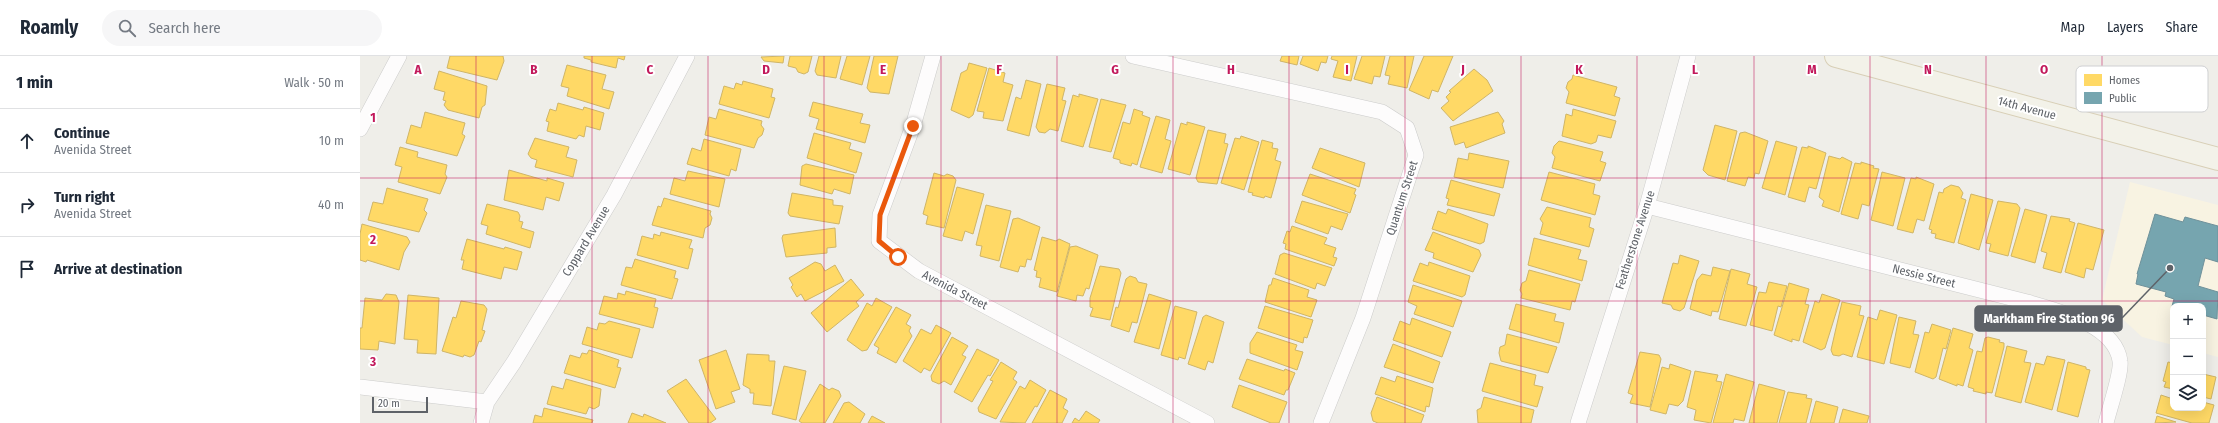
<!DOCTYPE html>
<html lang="en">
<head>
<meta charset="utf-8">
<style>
	body { margin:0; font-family:"Fira Sans Condensed",sans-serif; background:#f6f6f7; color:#1f2937 }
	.controls { position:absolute; right:12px; bottom:12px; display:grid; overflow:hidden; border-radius:8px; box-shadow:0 4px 16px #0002 }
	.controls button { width:36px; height:36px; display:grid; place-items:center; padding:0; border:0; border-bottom:1px solid #e0e1e3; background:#fff; color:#1f2937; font:20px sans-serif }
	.scale { position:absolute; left:12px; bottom:10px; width:56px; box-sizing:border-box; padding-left:4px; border:2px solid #5e6268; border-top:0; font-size:11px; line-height:14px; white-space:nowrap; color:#5e6268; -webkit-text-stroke:3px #fff; paint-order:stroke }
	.stop { position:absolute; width:12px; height:12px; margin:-9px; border:3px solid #ea580c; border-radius:50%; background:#fff }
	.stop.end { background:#ea580c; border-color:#fff; box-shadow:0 1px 4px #0008 }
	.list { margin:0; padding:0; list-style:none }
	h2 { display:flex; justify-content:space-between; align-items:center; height:52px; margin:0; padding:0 16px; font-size:17px }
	h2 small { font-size:13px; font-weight:400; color:#747a83 }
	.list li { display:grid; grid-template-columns:26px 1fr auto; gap:12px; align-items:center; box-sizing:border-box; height:64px; padding:0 16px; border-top:1px solid #e0e1e3 }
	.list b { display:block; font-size:15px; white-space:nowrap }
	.list p { margin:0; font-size:13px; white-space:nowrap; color:#747a83 }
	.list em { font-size:13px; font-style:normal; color:#747a83 }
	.icon { flex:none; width:22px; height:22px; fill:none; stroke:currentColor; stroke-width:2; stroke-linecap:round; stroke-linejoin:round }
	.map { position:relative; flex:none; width:1858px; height:367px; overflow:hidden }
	header { display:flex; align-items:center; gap:24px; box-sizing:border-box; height:56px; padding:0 20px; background:#fff; border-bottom:1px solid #e0e1e3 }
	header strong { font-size:19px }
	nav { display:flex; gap:22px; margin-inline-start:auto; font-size:14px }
	.search { width:280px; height:36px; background:#f6f6f7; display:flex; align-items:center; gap:10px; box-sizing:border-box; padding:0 14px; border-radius:22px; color:#747a83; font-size:15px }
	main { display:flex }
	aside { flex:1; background:#fff }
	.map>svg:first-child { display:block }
	.commercial { fill:#f8f3e2 }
	.homes { fill:#ffd966; stroke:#cfb567 }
	.public { fill:#76a5af; stroke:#6f919a }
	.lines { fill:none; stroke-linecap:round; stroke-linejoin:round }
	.street-casing { stroke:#cccccb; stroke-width:16 }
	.primary-casing { stroke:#d8cfb6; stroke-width:24 }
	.street { stroke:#fdfcfc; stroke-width:15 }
	.primary { stroke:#f3f2e9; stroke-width:22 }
	.route { stroke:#ea580c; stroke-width:5 }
	.grid { fill:none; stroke:#c2185b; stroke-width:1; stroke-opacity:0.55 }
	.labels { text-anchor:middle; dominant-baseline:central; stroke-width:4; stroke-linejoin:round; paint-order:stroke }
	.street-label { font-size:12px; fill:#5e6268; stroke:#fff }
	.key { fill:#fff; stroke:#cfd0d2; stroke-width:1 }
	.key-label { font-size:11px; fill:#5e6268 }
	.grid-label { font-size:13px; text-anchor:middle; font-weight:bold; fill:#c2185b; stroke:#fff; stroke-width:4; stroke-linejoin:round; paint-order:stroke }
	.leader { fill:none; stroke:#5e6268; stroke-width:1.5 }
	.callout-dot { fill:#5e6268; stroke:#fff; stroke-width:1.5 }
	.callout { fill:#5e6268; stroke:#5e6268; stroke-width:1.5 }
	.callout-label { font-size:13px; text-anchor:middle; font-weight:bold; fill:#fff }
</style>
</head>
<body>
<header>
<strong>Roamly</strong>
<div class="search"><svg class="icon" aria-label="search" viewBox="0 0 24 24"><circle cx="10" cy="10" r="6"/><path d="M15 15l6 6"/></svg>Search here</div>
<nav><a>Map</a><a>Layers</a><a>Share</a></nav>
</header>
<main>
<aside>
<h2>1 min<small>Walk · 50 m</small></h2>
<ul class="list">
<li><svg class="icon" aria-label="ahead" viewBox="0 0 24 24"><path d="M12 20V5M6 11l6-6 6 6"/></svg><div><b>Continue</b><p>Avenida Street</p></div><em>10 m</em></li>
<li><svg class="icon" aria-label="right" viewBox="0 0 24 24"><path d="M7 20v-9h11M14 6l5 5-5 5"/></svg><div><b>Turn right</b><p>Avenida Street</p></div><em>40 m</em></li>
<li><svg class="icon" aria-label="arrive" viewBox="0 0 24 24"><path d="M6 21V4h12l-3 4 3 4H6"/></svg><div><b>Arrive at destination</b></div></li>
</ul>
</aside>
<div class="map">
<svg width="1858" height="367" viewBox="0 0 1858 367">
	<rect width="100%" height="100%" fill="#efeee9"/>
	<path class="commercial" d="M1770,126L1858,149V301L1843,297V250H1813V289L1782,281L1742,244Z"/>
	<path class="homes" d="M90,0H143L144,5L137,24L87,12Z
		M224,0H265L264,4L258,2L256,12L231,6V4L224,2Z
		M424,0L423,7L404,5L401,1Z
		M430,0H452L448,16L444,18L438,16L436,12L428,10Z
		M459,0H481L476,22L457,19L455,15Z
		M487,0H510L502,29L480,23Z
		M514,0H538L529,38L510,36L507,32Z
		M922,0H939L937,9L920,5Z
		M943,0H968L966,7L961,6L958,15L940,8Z
		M972,0H997L991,25L973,21L978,5L971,3Z
		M1002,0H1025L1020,21L1014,20L1012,28L994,23Z
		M1030,0H1054L1047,32L1028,28L1030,20L1025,19Z
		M1064,0H1093L1078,36L1072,34L1069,43L1049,34Z
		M609,7L627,12L613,59L609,62L591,54L601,17L607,14Z
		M207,9L246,19L242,33L254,36L249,53L207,40L209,32L201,30Z
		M629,12L645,17L643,26L653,29L643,65L623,62L624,56L617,55Z
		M1114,13L1127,24L1133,35L1093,65L1081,52L1089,45L1086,41L1091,36L1089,35Z
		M79,15L127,30L125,49L122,51L119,62L88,54L84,49L86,45L83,44L85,36L74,33Z
		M1213,19L1257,31L1254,40L1260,42L1255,60L1206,47L1209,36L1206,32L1208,26L1212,23Z
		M666,24L681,28L669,80L647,74L656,41L661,43Z
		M383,25L413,33L411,41L415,42L409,62L359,48L364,30L374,33L376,27L382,29Z
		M687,28L705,32L702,44L706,45L698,75L690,73L685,77L679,76L676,71Z
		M719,38L738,43L723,91L701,85L713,39L719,41Z
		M741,43L766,49L751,96L729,91Z
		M453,46L503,58L500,67L510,69L505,87L456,73L459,63L449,60Z
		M198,47L223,54L224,51L244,57L240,74L226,70L224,81L219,79L216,83L187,75L189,66L186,65L190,53L196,55Z
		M359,53L402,65L401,69L404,73L402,79L398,82L394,92L345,79L349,61L356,63Z
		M774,53L783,56L782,59L790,62L777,109L772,107L771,110L760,107V104L753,102L763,66L770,68Z
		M1213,53L1256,65L1251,82L1238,79L1236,86L1231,88L1202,80L1206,58L1212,60Z
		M65,56L105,67L102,78L105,80L97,100L46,87L51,69L61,72Z
		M1138,56L1144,65L1142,68L1145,77L1106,92L1104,86L1095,89L1090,71Z
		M796,60L810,64L805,83L811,85L802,117L780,111Z
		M827,66L845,71L830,119L808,113L821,67L827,69Z
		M1355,69L1377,75L1365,124L1348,119L1343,114Z
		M848,74L866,78L864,87L868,88L857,128L838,126L836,122Z
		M1385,76L1408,85L1399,118L1395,117L1394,122L1388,121L1385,130L1367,125L1380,77Z
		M454,77L491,87L489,93L502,97L496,117L447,102Z
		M881,80L899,86L884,134L861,127L875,82L880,83Z
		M175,82L209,91L206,101L217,104L213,121L175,111L177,104L171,102L168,98Z
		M344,83L381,93L376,115L371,113L369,120L327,108L332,92L341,95Z
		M902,84L913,87L912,92L918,93L915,104L921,106L911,142L905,140L904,142L892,139L893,137L888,136Z
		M1199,85L1243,96L1240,105L1246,107L1240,125L1192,112L1195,101L1192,97L1194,90Z
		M1416,85L1437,91L1425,139L1402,132Z
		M1448,90L1466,97L1456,133L1449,131L1445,146L1428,141L1442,91L1448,92Z
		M40,91L58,96L57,101L87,109L85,118L87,121L80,138L38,126L42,111L35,109Z
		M960,92L1005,107L999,131L952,112Z
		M1109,97L1149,105L1143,132L1094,121L1098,102L1108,104Z
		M1469,100L1480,103L1482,101L1492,106L1479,156L1462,150L1464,145L1459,141Z
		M1501,106L1514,110L1513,112L1519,113L1509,150L1502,148L1498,163L1481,158L1495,107L1501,108Z
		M446,108L494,119L490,138L474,133L472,138L440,129L442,110Z
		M149,114L187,125V122L204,127L199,145L186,141L183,154L144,144Z
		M328,115L365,123L359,151L310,138L314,122L325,125Z
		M1189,116L1235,128L1233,138L1240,140L1235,159L1181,144Z
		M1522,116L1545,122L1533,170L1511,164Z
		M574,117L584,120L587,118L593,120L596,124L584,172L566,168L568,160L563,158Z
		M950,118L996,133L994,138L996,139L990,157L942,139Z
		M1556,121L1574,128L1564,165L1557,163L1553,177L1537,173L1551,122L1556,123Z
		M1091,124L1140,138L1134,160L1087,149L1089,143L1086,142Z
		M1591,129L1599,131L1603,137L1601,142L1606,144L1594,187L1575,182L1576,178L1571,177L1572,174L1569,173L1579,136L1583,137L1584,133Z
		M597,131L624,138L613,178L605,175L602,185L583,180Z
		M27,132L68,143L64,154L67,157L59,176L8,164L13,146L23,148Z
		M432,137L473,144V149L483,150L479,168L430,160L428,157Z
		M1611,138L1633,144L1619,194L1598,187Z
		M304,142L351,155L350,158L352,162L350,169L345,172L343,182L292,169L298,150L301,151Z
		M942,145L988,158L982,174L971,170L968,178L935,166Z
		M1638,145L1657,148L1660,152L1648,200L1629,195L1631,188L1626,187Z
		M127,148L158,156L160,160L159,165L163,166L161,172L174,176L170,192L126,178L128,170L121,168Z
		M626,149L651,155L639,205L620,200L622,190L616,189Z
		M1187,151L1231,162L1229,171L1234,173L1229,191L1180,178L1183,167L1180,163Z
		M1088,153L1128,168L1124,186L1120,188L1072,173L1078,155L1086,158Z
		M1665,153L1687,159L1675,207L1651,200Z
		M1691,160L1710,163L1709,165L1715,167L1701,217L1683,212L1687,197L1681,195Z
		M658,162L680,171L671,204L667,203L665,211L660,210L658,216L640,211L653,163Z
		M1718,167L1744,174L1733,214L1726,212L1724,222L1705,216Z
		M2,168L47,181L50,186L44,196L39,214L7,204L6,206L0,204V178Z
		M932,170L967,182L964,188L976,192L973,201L977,202L974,210L925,193L926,188L923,187L927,175L930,176Z
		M475,172L476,191L467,192V197L426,201L422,182L423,179Z
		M301,176L332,184L329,192L333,193L328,213L277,199L282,180L293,183L294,178L300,180Z
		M1073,176L1119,194L1121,199L1113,216L1073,202L1074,197L1065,194Z
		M682,181L696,185L699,183L710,188L697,236L679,231L681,222L676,221L677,215L674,214Z
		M1174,182L1221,194L1218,203L1227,205L1222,225L1168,209Z
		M107,183L144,193L145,191L162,196L157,214L144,211L141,223L102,213L104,204H101Z
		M716,190L738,199L729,233L726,232L723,240L717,239L716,245L697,240L710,191Z
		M924,197L972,212L965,230L957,227L955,233L915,218L920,199Z
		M1320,199L1339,205L1324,252L1320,255L1313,253L1311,249L1302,247L1313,207L1318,208Z
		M275,203L316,215L314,222L318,223L312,243L261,229L266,211L272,212Z
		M455,206L461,208L465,215L475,209L484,225L445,245L441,238L437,241L431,231L433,229L429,222Z
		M1069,206L1110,220L1105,239L1102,241L1053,225L1060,207L1068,210Z
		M740,210L759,213L761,217L750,264L730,260L733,252L730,251V242Z
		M1353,211L1370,215L1358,256L1352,255L1351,260L1330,253L1337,224L1342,218L1351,220Z
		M1371,213L1390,218L1387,228L1397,231L1386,270L1359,263Z
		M1169,214L1220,228L1215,246L1212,245L1210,254L1161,242L1162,238L1160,234L1162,227L1166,225Z
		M770,220L776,222L778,226L787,228L777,267L772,266L769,276L751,270L756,251L758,252L766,223Z
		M913,222L949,234L947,241L957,244L951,261L905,246L909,229H911Z
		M491,223L504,239L496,246L499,250L467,276L451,257Z
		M1409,226L1427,230L1421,251L1418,250L1412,275L1390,269L1399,236L1406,237Z
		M1429,227L1449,233L1445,248L1449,249L1439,285L1432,283V286L1414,279Z
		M1053,229L1102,245L1093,271L1054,258L1057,250L1048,246Z
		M266,235L296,243L294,251L298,252L293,272L239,258L244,240L257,243L258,237L265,239Z
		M26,238L36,239L39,246L35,288L19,285L18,294L0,293V272H2L5,242L22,244Z
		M789,238L811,245L799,293L774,286Z
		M1462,238L1480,244L1465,292L1461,294L1443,286L1455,245L1459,247Z
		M48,239L79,242L76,298L57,297L58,284L44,283Z
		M516,242L532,251L507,294L502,295L487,284L507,247L512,250Z
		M101,245L124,249L127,253L122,274L125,275L121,286L119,285L114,299L110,301L104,299L103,301L82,295L93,261L96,262Z
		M1482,246L1501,250L1499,259L1504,260L1492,301L1483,298L1479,300L1473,299L1471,294Z
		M1156,248L1196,258L1194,265L1204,267L1199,287L1149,273Z
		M815,250L837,256L825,303L819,301L818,304L801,299Z
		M905,250L953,264L947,282L944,281L943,287L898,272Z
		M536,251L551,259L546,268L551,271L549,275L552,280L536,307L517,297L519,292L514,289Z
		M1520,254L1537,259L1524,308L1497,301L1508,261L1517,264Z
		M846,259L864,266L853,307L848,305L845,314L828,308L843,261Z
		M1539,261L1556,265L1553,278L1559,279L1550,312L1530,307Z
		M1052,262L1091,276L1082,301L1033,284L1040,265L1050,269Z
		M249,265L280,273L272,302L222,288L227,271L237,274L239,267L245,268Z
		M1572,268L1591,274L1586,293L1583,292L1576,321L1573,323L1555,316L1565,276L1569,277Z
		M576,269L591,277L570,315L564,312L561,317L543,305L561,273L571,278Z
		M1593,272L1613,278L1609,292L1613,294L1603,330L1597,328V330L1579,323Z
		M897,276L937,289L935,294L943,296L937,314L890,297V287Z
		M1147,278L1197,291L1188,317L1141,305L1139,297L1140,291L1145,289Z
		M592,281L608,290L602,299L606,301L591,329L584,325L579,328L572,325L571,320Z
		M1628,281L1640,284L1639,286L1644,287V291L1632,337L1626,336V338L1613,335L1614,333L1608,331L1617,295L1622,296L1625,282Z
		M1033,288L1080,306L1073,327L1024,311Z
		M1647,290L1667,295L1664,306L1671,307L1661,347L1635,340Z
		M617,293L639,304L630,320L628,319L612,346L594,336Z
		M229,294L259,304L257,311L261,312L255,332L204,317L210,299L220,302L222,297L227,298Z
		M366,294L380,333L371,336L375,346L356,353L339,304Z
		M1280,296L1299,299L1301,303L1290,351L1270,347L1273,339L1268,337Z
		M387,298L409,299V305H415L411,350L393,348L394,337H390V333L383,329Z
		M1687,300L1705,304L1692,354L1665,346L1676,307L1684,309Z
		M887,303L924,315L925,313L935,317L928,334H926L924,339L879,323Z
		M641,306L657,316L653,323L657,326L636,363L619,356L618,352L633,325L630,324Z
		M1708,306L1726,311V313L1730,314L1718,361L1697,355Z
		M1808,306L1813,307V333L1804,331L1806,326L1803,325Z
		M1130,307L1176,319L1174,329L1183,331L1177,351L1122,335Z
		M1310,308L1331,315L1323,345L1318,350L1309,348L1306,358L1290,354L1302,311L1309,313Z
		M424,310L446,315L436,364L412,358Z
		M1335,315L1358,319L1356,325L1362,326L1351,367L1334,364L1336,354L1327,351Z
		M1366,318L1394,326L1384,365L1374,363L1373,367H1353Z
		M1843,318L1856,321L1851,343L1843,341Z
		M1037,320L1073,332L1069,351L1066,350L1065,356L1015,338L1021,321L1035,326Z
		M206,323L241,333L239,350L234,353L229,351L226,358L187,348L192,330L203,333Z
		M326,323L356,363L350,367H329L307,335Z
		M670,324L686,334L677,351L675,350L665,367L640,366L660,330L665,333Z
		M460,328L469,334L472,332L479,335L481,340L465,367H442L439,365Z
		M1399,328L1425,335L1417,367H1389Z
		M879,329L927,346L919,367H911L872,351Z
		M690,334L707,343L703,352L708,355L702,367H672Z
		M1428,336L1447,339L1446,342L1452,343L1446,367H1419Z
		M1801,339L1813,343V352H1843V346L1854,349L1849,367H1832L1796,357Z
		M1017,341L1064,359L1061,367H1018L1013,365L1011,357Z
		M1124,341L1174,354L1171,367H1118L1117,354L1121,352Z
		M1456,345L1478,351L1474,367H1450Z
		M489,346L505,358L500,367H473L484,347Z
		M184,352L233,364L232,367H173L175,359L182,361Z
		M1483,353L1509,360L1507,367H1479Z
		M726,355L740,364L738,367H712L715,362L719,365Z
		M272,357L283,361L284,358L306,367H268Z
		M512,360L525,367H508Z
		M1797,360L1816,366L1795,367Z"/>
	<path class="public" d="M1795,158L1823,166L1825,161L1858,170V206L1845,202L1838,230L1858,236L1857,263L1843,259V250H1812L1814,243L1805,240L1806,236L1776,228L1778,218H1777Z"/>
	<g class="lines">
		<defs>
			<path id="street" d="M573,0L553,70L520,159L519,185L559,215L847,367
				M773,0L1022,56L1047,72L1056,99L1003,262L961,367
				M0,73L39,0
				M1287,150L1667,246C1697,255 1755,268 1760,305C1762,316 1749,354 1746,367
				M0,331L127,346
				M121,367L127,346L154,306L254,139L327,0
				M1218,367L1287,150L1328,0"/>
			<path id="primary" d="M1476,0L1858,103"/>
		</defs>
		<use href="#street" class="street-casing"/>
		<use href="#primary" class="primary-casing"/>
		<use href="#street" class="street"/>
		<use href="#primary" class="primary"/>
	</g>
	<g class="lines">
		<path class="route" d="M538,201L519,185L520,159L553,70"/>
	</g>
	<path class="grid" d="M116,0V367M232,0V367M348,0V367M464,0V367M581,0V367M697,0V367M813,0V367M929,0V367M1045,0V367M1161,0V367M1277,0V367M1394,0V367M1510,0V367M1626,0V367M1742,0V367M0,122H1858M0,245H1858"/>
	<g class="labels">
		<g class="street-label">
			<text transform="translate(1667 52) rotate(15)">14th Avenue</text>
			<text transform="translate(1042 142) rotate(-72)">Quantum Street</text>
			<text transform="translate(1275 184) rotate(-72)">Featherstone Avenue</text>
			<text transform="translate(226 185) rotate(-59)">Coppard Avenue</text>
			<text transform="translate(1564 220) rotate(14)">Nessie Street</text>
			<text transform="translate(595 234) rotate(27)">Avenida Street</text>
		</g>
	</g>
	<rect x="1716" y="10" width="132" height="46" rx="6" class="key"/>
	<rect x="1724" y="18" width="18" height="12" fill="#ffd966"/>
	<rect x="1724" y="36" width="18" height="12" fill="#76a5af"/>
	<g class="key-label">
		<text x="1749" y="28">Homes</text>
		<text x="1749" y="46">Public</text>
	</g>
	<g class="grid-label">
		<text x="58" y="18">A</text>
		<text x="174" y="18">B</text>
		<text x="290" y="18">C</text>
		<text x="406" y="18">D</text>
		<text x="523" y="18">E</text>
		<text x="639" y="18">F</text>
		<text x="755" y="18">G</text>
		<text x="871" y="18">H</text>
		<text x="987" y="18">I</text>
		<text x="1103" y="18">J</text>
		<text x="1219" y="18">K</text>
		<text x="1335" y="18">L</text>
		<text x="1452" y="18">M</text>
		<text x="1568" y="18">N</text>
		<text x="1684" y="18">O</text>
		<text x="13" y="66">1</text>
		<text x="13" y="188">2</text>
		<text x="13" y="310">3</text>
	</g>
	<path class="leader" d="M1810 212L1762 262"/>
	<circle class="callout-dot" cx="1810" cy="212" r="4"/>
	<rect class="callout" x="1615" y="250" width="147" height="25" rx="4"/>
	<g class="callout-label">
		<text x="1689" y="267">Markham Fire Station 96</text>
	</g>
</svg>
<div class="controls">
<button>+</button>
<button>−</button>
<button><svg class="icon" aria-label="layers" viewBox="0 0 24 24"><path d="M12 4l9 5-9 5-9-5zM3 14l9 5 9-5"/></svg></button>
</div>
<div class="scale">20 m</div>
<div class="stop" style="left:538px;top:201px"></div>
<div class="stop end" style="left:553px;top:70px"></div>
</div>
</main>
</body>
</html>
